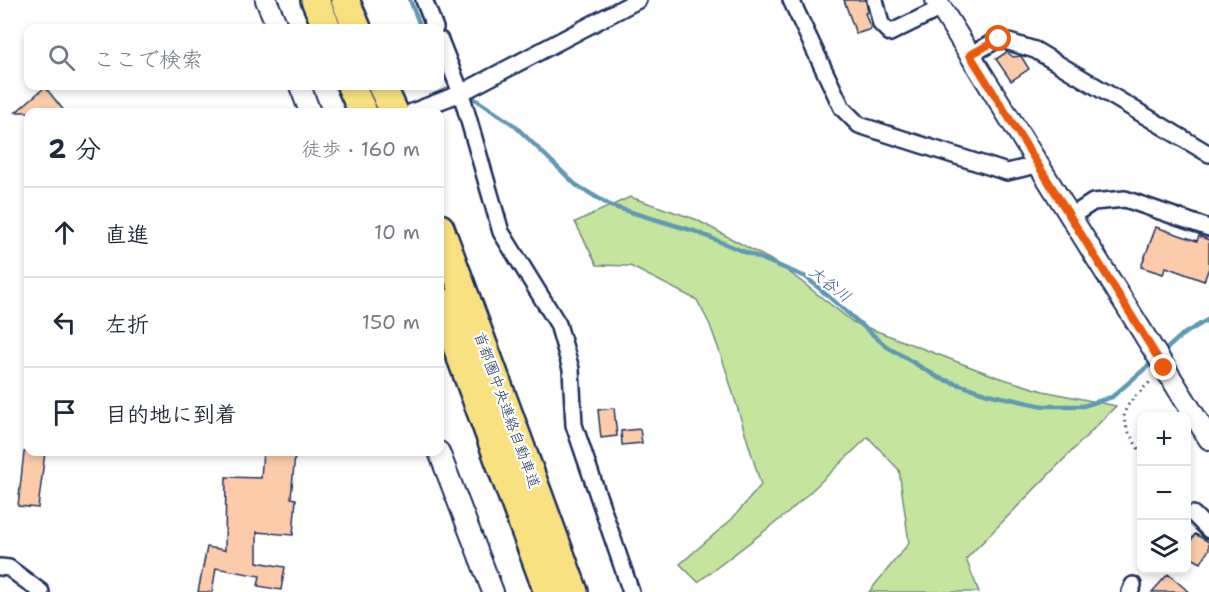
<!DOCTYPE html>
<html lang="ja">
<head>
<meta charset="utf-8">
<style>
	body { margin:0; font-family:"Shantell Sans","Klee One",sans-serif; background:#f6f6f7; color:#1f2937 }
	.controls { position:absolute; right:18px; bottom:18px; display:grid; overflow:hidden; border-radius:12px; box-shadow:0 3px 9px #0003 }
	.controls button { width:54px; height:54px; display:grid; place-items:center; padding:0; border:0; border-bottom:2px solid #e0e1e3; background:#fff; color:#1f2937; font:30px sans-serif }
	.stop { position:absolute; width:18px; height:18px; margin:-14px; border:4px solid #ea580c; border-radius:50%; background:#fff }
	.stop.end { background:#ea580c; border-color:#fff; box-shadow:0 2px 6px #0008 }
	.list { margin:0; padding:0; list-style:none }
	h2 { display:flex; justify-content:space-between; align-items:center; height:78px; margin:0; padding:0 24px; font-size:26px }
	h2 small { font-size:20px; font-weight:400; color:#747a83 }
	.list li { display:grid; grid-template-columns:39px 1fr auto; gap:18px; align-items:center; box-sizing:border-box; height:90px; padding:0 24px; border-top:2px solid #e0e1e3 }
	.list b { display:block; font-size:22px; white-space:nowrap }
	.list em { font-size:20px; font-style:normal; color:#747a83 }
	.icon { flex:none; width:33px; height:33px; fill:none; stroke:currentColor; stroke-width:2; stroke-linecap:round; stroke-linejoin:round }
	.map { position:relative; flex:none; width:1209px; height:592px; overflow:hidden }
	.search { position:absolute; background:#fff; box-shadow:0 3px 9px #0003; left:24px; top:24px; width:420px; height:66px; display:flex; align-items:center; gap:15px; box-sizing:border-box; padding:0 21px; border-radius:12px; color:#747a83; font-size:22px }
	.panel { position:absolute; background:#fff; box-shadow:0 3px 9px #0003; left:24px; top:108px; width:420px; height:348px; border-radius:12px }
	.map>svg:first-child { display:block }
	.green { fill:#c5e59e; stroke:#708a7e; stroke-width:1.5 }
	.lines { fill:none; stroke-linecap:round; stroke-linejoin:round }
	.stream { stroke:#6199b4; stroke-width:4.5 }
	.building { fill:#fbcbaa; stroke:#1b2f5e; stroke-width:1.5 }
	.minor-casing { stroke:#1b2f5e; stroke-width:20 }
	.tertiary-casing { stroke:#1b2f5e; stroke-width:24 }
	.motorway-casing { stroke:#1b2f5e; stroke-width:32 }
	.path { stroke:#1b2f5e; stroke-width:3; stroke-dasharray:1.5 4.5; stroke-linecap:butt }
	.minor { stroke:#fff; stroke-width:15 }
	.tertiary { stroke:#fff; stroke-width:20 }
	.motorway { stroke:#f9e181; stroke-width:27 }
	.route { stroke:#ea580c; stroke-width:8 }
	.labels { text-anchor:middle; dominant-baseline:central; stroke-width:4.5; stroke-linejoin:round; paint-order:stroke }
	.street-label { font-size:15px; fill:#1b2f5e; stroke:#fff }
	.water-label { font-size:16px; font-style:italic; fill:#385b82; stroke:#fff }
</style>
</head>
<body>
<div class="map">
<svg width="1209" height="592" viewBox="0 0 1209 592">
	<rect width="100%" height="100%" fill="#fff"/>
	<filter id="ink" filterUnits="userSpaceOnUse"><feTurbulence type="fractalNoise" baseFrequency=".0167" numOctaves="2"/><feDisplacementMap in="SourceGraphic" scale="12" xChannelSelector="R" yChannelSelector="G"/><feConvolveMatrix kernelMatrix="1 2 1 2 8 2 1 2 1" color-interpolation-filters="sRGB"/></filter>
	<g filter="url(#ink)">
		<path class="green" d="M630,197L695,219L780,265L853,322L997,377L1043,391L1116,406L966,559L979,592H869L909,543L899,470L868,437L788,513L698,582L680,564L732,519L761,485L725,367L710,325L697,300L630,266L597,265L575,222Z"/>
		<g class="lines">
			<path class="stream" d="M410,0L421,28
				M440,74L451,83
				M466,93L514,125L576,185L611,206L694,231L806,277L886,346L939,378L988,394L1043,406H1083L1112,397L1155,360
				M1161,354L1182,335L1209,319"/>
		</g>
		<path class="building" d="M844,0H866L868,12L865,13L871,29L856,34Z
			M1007,52L1013,57L1021,56L1029,69L1011,81L996,59Z
			M45,87L65,112H16Z
			M1156,227L1197,241L1199,236L1209,240V268L1204,281L1166,267L1163,274L1141,267Z
			M614,408L617,436L601,438L598,410Z
			M640,429L642,443L622,445L621,431Z
			M24,452H45L38,508L18,506Z
			M263,452L295,455L291,498L296,499L293,535L257,532V562L285,567L281,590L258,586L260,576L216,568L212,592H198L207,547L225,550L226,477L261,478Z
			M1195,534L1209,542V549L1201,563L1186,555V549Z
			M1168,574L1189,592H1152Z"/>
		<g class="lines">
			<defs>
				<path id="minor" d="M424,0L435,28
					M791,0L842,108L859,125L1007,172L1037,165
					M875,0L881,24L890,33L941,8
					M440,40L461,93L501,232L558,324L571,369L574,425L631,592
					M970,55L999,39L1035,50L1209,154
					M412,112L461,93L638,0
					M1070,217L1093,202L1125,199L1209,228
					M1193,514L1209,530
					M0,567L9,568L41,592
					M1130,592L1133,585"/>
				<path id="tertiary" d="M266,0L278,28
					M936,0L1209,439
					M300,86L310,112
					M439,452L493,592"/>
				<path id="motorway" d="M315,0L327,28
					M345,0L357,28
					M351,86L363,112
					M382,86L394,112
					M440,228L574,592
					M440,301L548,592"/>
			</defs>
			<use href="#minor" class="minor-casing"/>
			<use href="#tertiary" class="tertiary-casing"/>
			<use href="#motorway" class="motorway-casing"/>
			<path class="path" d="M1142,454C1115,413 1119,412 1152,380"/>
			<use href="#minor" class="minor"/>
			<use href="#tertiary" class="tertiary"/>
			<use href="#motorway" class="motorway"/>
		</g>
	</g>
	<g class="lines" filter="url(#ink)">
		<path class="route" d="M999,39L970,55L1164,368"/>
	</g>
	<g class="labels">
		<g class="street-label">
			<text transform="translate(507 410) rotate(70)">首都圏中央連絡自動車道</text>
		</g>
		<g class="water-label">
			<text transform="translate(830 284) rotate(38)">大谷川</text>
		</g>
	</g>
</svg>
<div class="controls">
<button>+</button>
<button>−</button>
<button><svg class="icon" aria-label="layers" viewBox="0 0 24 24"><path d="M12 4l9 5-9 5-9-5zM3 14l9 5 9-5"/></svg></button>
</div>
<div class="stop" style="left:999px;top:39px"></div>
<div class="stop end" style="left:1164px;top:368px"></div>
<div class="search"><svg class="icon" aria-label="search" viewBox="0 0 24 24"><circle cx="10" cy="10" r="6"/><path d="M15 15l6 6"/></svg>ここで検索</div>
<section class="panel">
<h2>2 分<small>徒歩 · 160 m</small></h2>
<ul class="list">
<li><svg class="icon" aria-label="ahead" viewBox="0 0 24 24"><path d="M12 20V5M6 11l6-6 6 6"/></svg><div><b>直進</b></div><em>10 m</em></li>
<li><svg class="icon" aria-label="left" viewBox="0 0 24 24"><path d="M17 20v-9H6M10 6l-5 5 5 5"/></svg><div><b>左折</b></div><em>150 m</em></li>
<li><svg class="icon" aria-label="arrive" viewBox="0 0 24 24"><path d="M6 21V4h12l-3 4 3 4H6"/></svg><div><b>目的地に到着</b></div></li>
</ul>
</section>
</div>
</body>
</html>
